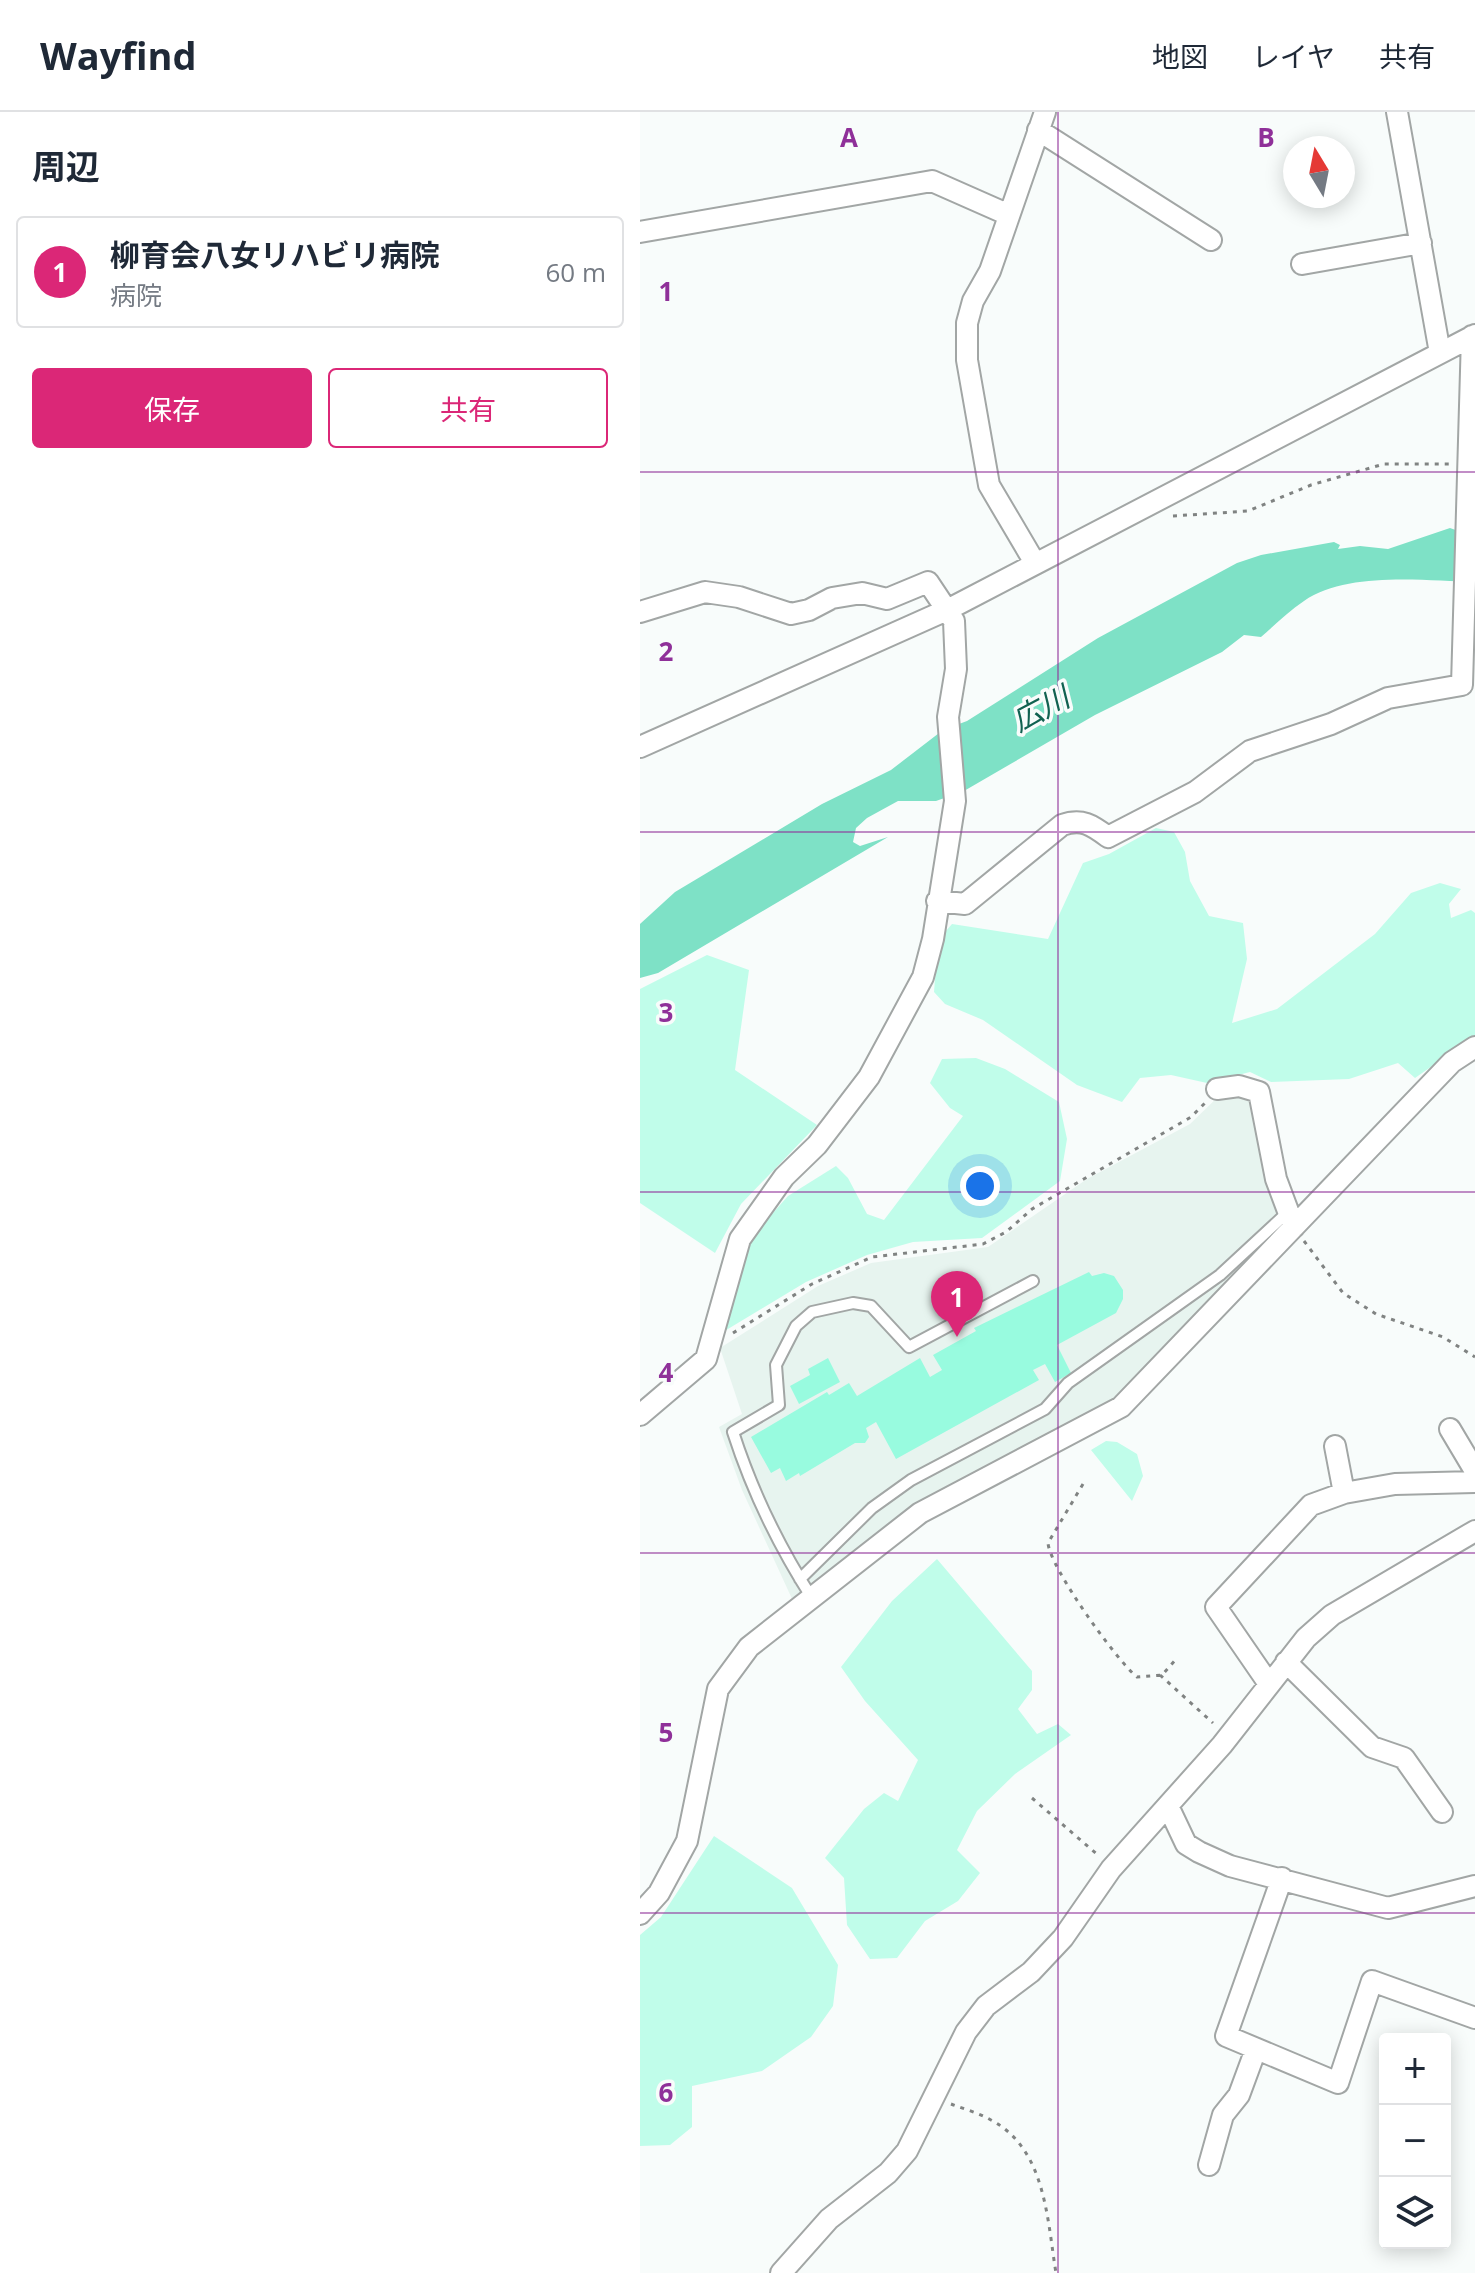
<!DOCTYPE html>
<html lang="ja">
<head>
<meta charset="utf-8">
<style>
	body { margin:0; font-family:"Open Sans","Noto Sans JP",sans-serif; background:#f6f6f7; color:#1f2937 }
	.controls { position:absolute; right:24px; bottom:24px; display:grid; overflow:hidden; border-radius:8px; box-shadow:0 4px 20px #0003 }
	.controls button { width:72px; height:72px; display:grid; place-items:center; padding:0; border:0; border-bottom:2px solid #e0e1e3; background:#fff; color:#1f2937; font:40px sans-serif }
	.compass { position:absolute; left:643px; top:24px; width:72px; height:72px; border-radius:50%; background:#fff; box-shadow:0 4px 20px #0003; rotate:350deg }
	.you { position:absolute; left:340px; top:1074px; width:28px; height:28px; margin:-20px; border:6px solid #fff; border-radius:50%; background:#1a73e8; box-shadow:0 0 0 12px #1a73e833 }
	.badge { display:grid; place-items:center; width:52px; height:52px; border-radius:50%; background:#db2777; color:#fff; font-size:26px; font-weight:700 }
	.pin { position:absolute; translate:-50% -66px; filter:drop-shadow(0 2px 4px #0008) }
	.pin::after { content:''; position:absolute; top:42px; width:28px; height:24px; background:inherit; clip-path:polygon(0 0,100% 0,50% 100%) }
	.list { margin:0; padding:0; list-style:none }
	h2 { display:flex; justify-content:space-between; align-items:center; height:104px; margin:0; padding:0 32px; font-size:34px }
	h2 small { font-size:26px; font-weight:400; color:#747a83 }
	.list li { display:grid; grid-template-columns:52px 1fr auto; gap:24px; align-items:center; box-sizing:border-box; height:112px; margin:0 16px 16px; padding:0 16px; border:2px solid #e0e1e3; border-radius:8px }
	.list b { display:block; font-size:30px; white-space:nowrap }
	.list p { margin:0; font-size:26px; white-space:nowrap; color:#747a83 }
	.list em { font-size:26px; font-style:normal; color:#747a83 }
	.actions { display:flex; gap:16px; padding:24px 32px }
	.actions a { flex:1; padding:18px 0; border:2px solid #db2777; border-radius:8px; text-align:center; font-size:28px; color:#db2777 }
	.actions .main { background:#db2777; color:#fff }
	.icon { flex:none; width:44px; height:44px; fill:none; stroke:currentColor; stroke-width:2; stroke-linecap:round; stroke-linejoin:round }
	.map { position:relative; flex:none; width:835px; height:2161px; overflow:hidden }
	header { display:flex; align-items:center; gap:48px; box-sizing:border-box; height:112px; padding:0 40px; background:#fff; border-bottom:2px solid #e0e1e3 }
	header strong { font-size:38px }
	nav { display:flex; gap:44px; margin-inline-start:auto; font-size:28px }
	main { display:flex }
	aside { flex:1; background:#fff }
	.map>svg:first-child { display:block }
	.built { fill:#e7f4ef }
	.green { fill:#c0fdea }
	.water { fill:#7ee1c6 }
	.building { fill:#98fbdf }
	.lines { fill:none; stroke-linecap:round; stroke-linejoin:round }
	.lane-casing { stroke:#a2a6a5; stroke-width:14 }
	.street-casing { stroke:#a2a6a5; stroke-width:24 }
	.path { stroke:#808382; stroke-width:3; stroke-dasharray:4 6; stroke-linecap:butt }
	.lane { stroke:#fff; stroke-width:10 }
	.street { stroke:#fff; stroke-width:20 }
	.grid { fill:none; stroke:#8f3099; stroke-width:2; stroke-opacity:0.55 }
	.labels { text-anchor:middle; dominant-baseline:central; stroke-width:7; stroke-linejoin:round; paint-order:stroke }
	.water-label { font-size:30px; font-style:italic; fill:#116251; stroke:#f8fcfb }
	.grid-label { font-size:26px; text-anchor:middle; font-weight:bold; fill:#8f3099; stroke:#f8fcfb; stroke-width:7; stroke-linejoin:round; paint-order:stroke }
</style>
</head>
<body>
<header>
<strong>Wayfind</strong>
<nav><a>地図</a><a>レイヤ</a><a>共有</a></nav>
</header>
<main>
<aside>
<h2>周辺<small></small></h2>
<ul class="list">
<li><span class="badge">1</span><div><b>柳育会八女リハビリ病院</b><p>病院</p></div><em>60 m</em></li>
</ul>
<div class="actions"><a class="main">保存</a><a>共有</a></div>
</aside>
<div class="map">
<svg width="835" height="2161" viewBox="0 0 835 2161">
	<rect width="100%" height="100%" fill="#f8fcfb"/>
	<path class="built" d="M609,980L642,1114L487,1279L447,1303L271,1395L153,1489L102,1378L79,1315L102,1302L80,1236L178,1174L231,1151L348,1135L447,1067L550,1012L582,981Z"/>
	<path class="green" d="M516,716L534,720L545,740L550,769L569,804L603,811L607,847L592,911L637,897L735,822L771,781L800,771L821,777L809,792L811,806L831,798L835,801V924L775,966L758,951L709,967L631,970L610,960L567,971L531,963L500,966L482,990L437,973L343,908L305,892L294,880L298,828L312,812L408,827L443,751L469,742Z
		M67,843L109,858L95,958L177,1013L101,1092L75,1141L0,1091V877Z
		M336,946L365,957L419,990L427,1027L420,1069L342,1126L273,1130L227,1143L166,1170L78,1223L108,1129L148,1084L196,1054L208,1066L227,1102L244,1108L323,1004L310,996L290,971L302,947Z
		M466,1329L477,1330L497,1342L503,1364L492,1389L451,1338Z
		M297,1447L392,1559V1578L378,1597L397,1622L418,1612L431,1623L375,1662L337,1699L317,1738L340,1761L318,1789L285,1809L257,1846L230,1847L207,1813L204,1766L185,1746L224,1697L244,1681L258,1689L278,1648L225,1589L201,1555L252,1489Z
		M74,1724L152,1776L198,1853L193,1894L171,1925L122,1959L52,1974V2015L30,2033L0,2034V1823L21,1805Z"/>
	<path class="water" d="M810,416L835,425V470C785,469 707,459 664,489C649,499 635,513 621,525L604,523L582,540L455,603L324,679L296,689H258L227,706L216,716L213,730L220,734L248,725L18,861L0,866V812L35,780L182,692L251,658L303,618L327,609L458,526L597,451L621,443L694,430L700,433L698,437L720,434L748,437Z"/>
	<path class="building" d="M449,1160L452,1164L464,1161L474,1164L483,1178V1187L476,1201L417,1233L431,1261L415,1270L405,1252L393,1258L399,1268L256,1347L236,1310L226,1316L229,1325L225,1331H215L160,1364L159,1361L146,1369L140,1356L131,1361L111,1325L187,1280L189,1283L209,1271L217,1284L280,1246L290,1265L302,1258L293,1243L336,1219L334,1216Z
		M188,1246L200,1270L159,1292L150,1274L170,1263L168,1257Z"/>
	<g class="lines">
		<defs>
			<path id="lane" d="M160,1467L232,1396L271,1368L405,1297L428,1271L580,1163L648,1100
				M172,1486C138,1433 112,1379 93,1320L139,1293L136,1253L156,1214L172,1200L213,1191L231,1194L269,1235L393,1169"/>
			<path id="street" d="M757,0L800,241
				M398,18L571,128
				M0,120L292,69L369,103
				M662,152L781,131
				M395,451L349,373L327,248V211L333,189L350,159L405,0
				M0,500L65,480L99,485L151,502L169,498L192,486L222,481L247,487L288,470L314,509L316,557L308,605L315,689L293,827L283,865L229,965L177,1033L144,1065L100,1127L66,1247L0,1303
				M0,635L309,497L835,223
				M297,789L325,792L422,713C442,706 452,713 468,725L555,680L610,639L691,612L748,586L822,573L832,224
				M577,977L599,974L619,980L636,1067L654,1115
				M810,1317L835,1359
				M695,1334L704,1381
				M646,1550L732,1635L764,1646L802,1700
				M629,1572L576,1495L671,1393L704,1381L755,1372L835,1370
				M528,1694L546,1732L559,1740L590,1754L748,1796L835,1774
				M642,1766L586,1924L698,1971L732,1869L835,1906
				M0,1802L19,1781L47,1729L78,1577L109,1535L280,1401L481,1295L812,950L835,935
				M569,2053L583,2003L599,1983L616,1937
				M141,2161L189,2107L248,2061L267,2039L326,1920L346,1894L391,1860L423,1826L471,1757L582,1633L666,1526L692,1503L835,1419"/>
		</defs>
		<use href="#lane" class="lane-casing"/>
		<use href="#street" class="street-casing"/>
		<path class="path" d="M533,404L608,399L671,373L744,352H809
			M664,1129L703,1181L736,1202L803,1225L835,1245
			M93,1221L172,1172L232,1145L343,1132L366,1120L392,1097L551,1005L566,990
			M443,1372L408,1431C410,1456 477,1549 497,1565L522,1563L537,1546
			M520,1563L573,1611
			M392,1686L459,1744
			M311,1992C324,1997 339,2001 351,2008C406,2037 407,2107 416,2161"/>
		<use href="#lane" class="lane"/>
		<use href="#street" class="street"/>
	</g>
	<path class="grid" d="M418,0V2161M0,360H835M0,720H835M0,1080H835M0,1441H835M0,1801H835"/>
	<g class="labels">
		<g class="water-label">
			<text transform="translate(400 596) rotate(-28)">広川</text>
		</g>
	</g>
	<g class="grid-label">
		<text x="209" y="35">A</text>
		<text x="626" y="35">B</text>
		<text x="26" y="189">1</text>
		<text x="26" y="549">2</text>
		<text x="26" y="910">3</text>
		<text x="26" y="1270">4</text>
		<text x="26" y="1630">5</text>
		<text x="26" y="1990">6</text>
	</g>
</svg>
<div class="controls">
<button>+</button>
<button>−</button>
<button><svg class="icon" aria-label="layers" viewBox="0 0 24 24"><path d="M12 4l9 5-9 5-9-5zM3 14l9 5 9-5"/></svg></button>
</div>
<svg class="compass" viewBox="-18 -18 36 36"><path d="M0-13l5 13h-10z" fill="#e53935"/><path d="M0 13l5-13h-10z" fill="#747a83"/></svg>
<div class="you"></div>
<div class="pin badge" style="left:317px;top:1225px">1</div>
</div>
</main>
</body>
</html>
